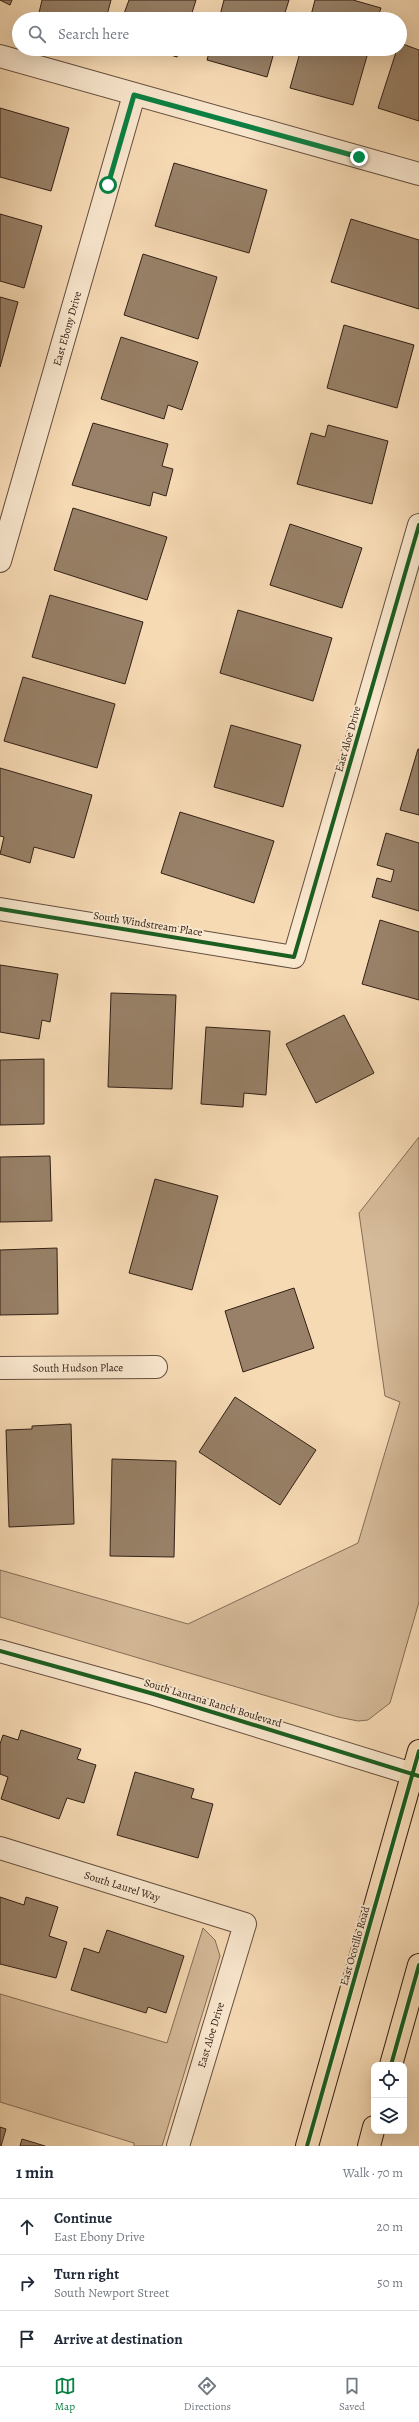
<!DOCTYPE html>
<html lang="en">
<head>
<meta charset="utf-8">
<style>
	body { margin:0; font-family:Alegreya,serif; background:#f6f6f7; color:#1f2937 }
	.controls { position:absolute; right:12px; bottom:12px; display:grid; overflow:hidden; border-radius:8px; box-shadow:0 4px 16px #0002 }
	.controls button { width:36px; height:36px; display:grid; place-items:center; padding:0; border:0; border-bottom:1px solid #e0e1e3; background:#fff; color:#1f2937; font:20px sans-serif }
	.stop { position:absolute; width:12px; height:12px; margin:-9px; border:3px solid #0b8043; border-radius:50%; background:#fff }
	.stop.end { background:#0b8043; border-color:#fff; box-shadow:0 1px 4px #0008 }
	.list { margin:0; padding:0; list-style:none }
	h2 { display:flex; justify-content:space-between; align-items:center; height:52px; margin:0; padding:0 16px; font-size:17px }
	h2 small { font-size:13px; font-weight:400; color:#747a83 }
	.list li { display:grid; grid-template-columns:26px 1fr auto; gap:12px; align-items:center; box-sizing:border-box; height:56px; padding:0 16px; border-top:1px solid #e0e1e3 }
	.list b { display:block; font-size:15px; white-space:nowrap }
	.list p { margin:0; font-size:13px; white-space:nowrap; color:#747a83 }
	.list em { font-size:13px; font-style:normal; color:#747a83 }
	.icon { flex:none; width:22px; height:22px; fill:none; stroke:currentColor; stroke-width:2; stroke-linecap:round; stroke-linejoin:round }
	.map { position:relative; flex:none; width:419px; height:2146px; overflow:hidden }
	.search { position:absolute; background:#fff; box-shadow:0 4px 16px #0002; left:12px; right:12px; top:12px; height:44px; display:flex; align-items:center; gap:10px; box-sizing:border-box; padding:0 14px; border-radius:22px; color:#747a83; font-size:15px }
	.sheet { height:220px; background:#fff }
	nav { display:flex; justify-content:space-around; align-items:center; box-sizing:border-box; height:56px; border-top:1px solid #e0e1e3; background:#fff; font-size:11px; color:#747a83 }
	nav a { display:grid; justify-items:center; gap:2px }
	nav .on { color:#0b8043 }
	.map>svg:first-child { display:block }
	.green { fill:#d5ba99; stroke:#846d58 }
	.building { fill:#988168; stroke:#332016 }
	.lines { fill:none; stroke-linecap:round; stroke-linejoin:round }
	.minor-casing { stroke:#644e3e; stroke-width:24 }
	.major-casing { stroke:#332016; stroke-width:24 }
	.minor { stroke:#f9e7ce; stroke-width:22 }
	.major { stroke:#f6dab4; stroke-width:22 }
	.cycleway-casing { stroke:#f9e7ce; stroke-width:6 }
	.cycleway { stroke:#1b5e20; stroke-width:4 }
	.route { stroke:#0b8043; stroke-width:5 }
	.labels { text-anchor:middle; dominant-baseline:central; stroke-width:4; stroke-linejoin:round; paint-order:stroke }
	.street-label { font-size:11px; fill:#332016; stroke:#f9e7ce }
</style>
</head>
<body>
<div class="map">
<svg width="419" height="2146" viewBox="0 0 419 2146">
	<rect width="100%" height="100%" fill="#f6dab4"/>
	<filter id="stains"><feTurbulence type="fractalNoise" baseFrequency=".005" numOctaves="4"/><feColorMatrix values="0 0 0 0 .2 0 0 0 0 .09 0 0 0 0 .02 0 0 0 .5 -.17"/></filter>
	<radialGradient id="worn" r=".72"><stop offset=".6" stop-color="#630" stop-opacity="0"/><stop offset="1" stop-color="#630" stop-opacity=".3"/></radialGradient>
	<path class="green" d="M419,1137V1602L390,1703L368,1720L358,1721L338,1717L0,1617V1570L188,1624L358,1543L400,1402L385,1396L359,1213Z
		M203,1928L215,1940L220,1956L162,2146H134V2143L0,2102V1994L167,2043Z"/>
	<path class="building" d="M0,0H12L10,5Z
		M42,0H111L106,19H62L39,13Z
		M129,0H196L190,19H122Z
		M224,0H289L283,19H219Z
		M315,0H353L381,8L377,19H310Z
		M400,43L419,50V121L378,108L397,49H400Z
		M152,49H180L177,57Z
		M210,49H275L267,77L207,60Z
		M301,49H369L353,105L290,88Z
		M0,108L69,128L51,191L0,177Z
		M174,163L267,190L249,253L155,226Z
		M0,214L42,226L24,288L0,281Z
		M351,219L419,240V309L331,282Z
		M143,254L217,277L198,339L124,315Z
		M0,297L18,302L0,367Z
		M344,325L414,345L397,408L327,388Z
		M121,337L198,362L182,410L168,405L164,419L101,399Z
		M93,423L168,444L162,466L173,469L166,496L153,492L150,506L72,485Z
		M328,425L388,441L372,504L297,484L311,433L325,437Z
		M73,508L167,537L147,600L54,570Z
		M290,524L362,548L342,608L270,585Z
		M50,595L143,622L125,684L32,657Z
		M238,610L332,638L313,701L220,673Z
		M23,677L115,704L97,768L4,741Z
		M231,725L301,745L283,807L214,787Z
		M418,749H419V815L400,810Z
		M0,768L92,795L74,858L34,847L30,863L0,854L4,837L0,836Z
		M180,812L274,841L254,903L161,873Z
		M386,833L419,843V911L372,897L377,878L391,882L394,870L377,865Z
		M380,920L419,932V1000L362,984Z
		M0,965L58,974L50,1022L42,1020L39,1039L0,1032Z
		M111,993L176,995L172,1089L108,1087Z
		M344,1015L374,1073L316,1103L286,1044Z
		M206,1027L270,1031L266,1095L244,1093L243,1107L201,1104Z
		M44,1059V1124L0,1125V1060Z
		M50,1156L52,1221L0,1222V1157Z
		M155,1179L218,1196L192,1290L129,1273Z
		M57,1248L58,1314L0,1315V1250Z
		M294,1288L314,1348L243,1372L225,1311Z
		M235,1397L316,1450L280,1505L199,1452Z
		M71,1424L74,1524L9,1527L6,1430L32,1429V1426Z
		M112,1459L176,1461L174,1557L110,1556Z
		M21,1730L81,1749L77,1759L96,1765L84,1803L67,1798L59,1819L1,1799L8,1777L0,1774V1744L3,1735L18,1740Z
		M135,1772L194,1789L191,1798L213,1804L198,1858L117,1835Z
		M0,1897L24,1905L26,1897L58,1907L49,1936L67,1942L56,1978L0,1964Z
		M107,1930L184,1956L166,2013L148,2007L146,2013L71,1990L84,1948L99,1953Z
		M0,2127L6,2129L1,2146H0Z
		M22,2139L45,2146H20Z"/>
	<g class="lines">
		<defs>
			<g id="minor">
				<path d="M0,56L419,174"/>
				<path id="s1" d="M0,561L134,95"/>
				<path d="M0,909L294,957L419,525"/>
				<path id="s2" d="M0,1368L156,1367"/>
				<path d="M0,1651L154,1694L419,1776"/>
				<path id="s3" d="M0,1848L245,1924L178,2146"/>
			</g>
			<path id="major" d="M391,2065L419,1965
				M307,2146L419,1751
				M369,2146L374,2127"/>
		</defs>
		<use href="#minor" class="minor-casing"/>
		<use href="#major" class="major-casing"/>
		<use href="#minor" class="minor"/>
		<use href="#major" class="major"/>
		<defs>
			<path id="cycleway" d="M0,909L294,957L419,525
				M0,1651L154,1694L419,1776
				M391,2065L419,1965
				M307,2146L419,1751"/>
		</defs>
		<use href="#cycleway" class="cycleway-casing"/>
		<use href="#cycleway" class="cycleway"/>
	</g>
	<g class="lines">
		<path class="route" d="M108,185L134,95L359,157"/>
	</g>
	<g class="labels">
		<g class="street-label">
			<text stroke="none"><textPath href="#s1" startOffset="242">East Ebony Drive</textPath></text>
			<text transform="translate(348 739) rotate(-74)">East Aloe Drive</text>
			<text transform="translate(148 924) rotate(9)">South Windstream Place</text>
			<text stroke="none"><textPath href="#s2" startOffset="78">South Hudson Place</textPath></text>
			<text transform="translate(213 1703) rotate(17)">South Lantana Ranch Boulevard</text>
			<text stroke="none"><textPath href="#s3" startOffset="128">South Laurel Way</textPath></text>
			<text transform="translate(355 1946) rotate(-74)">East Ocotillo Road</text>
			<text transform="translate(211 2035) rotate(-73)">East Aloe Drive</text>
		</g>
	</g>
	<rect width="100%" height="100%" filter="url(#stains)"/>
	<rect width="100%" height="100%" fill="url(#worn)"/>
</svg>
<div class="controls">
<button><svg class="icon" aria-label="locate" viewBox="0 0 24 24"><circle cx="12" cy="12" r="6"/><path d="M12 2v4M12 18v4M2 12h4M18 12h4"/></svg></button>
<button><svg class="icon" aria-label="layers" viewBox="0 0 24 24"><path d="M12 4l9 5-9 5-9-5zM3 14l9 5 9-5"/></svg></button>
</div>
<div class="stop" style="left:108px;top:185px"></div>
<div class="stop end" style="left:359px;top:157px"></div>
<div class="search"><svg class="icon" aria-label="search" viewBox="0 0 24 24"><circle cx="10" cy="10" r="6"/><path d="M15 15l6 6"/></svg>Search here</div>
</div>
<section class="sheet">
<h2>1 min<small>Walk · 70 m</small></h2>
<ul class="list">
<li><svg class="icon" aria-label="ahead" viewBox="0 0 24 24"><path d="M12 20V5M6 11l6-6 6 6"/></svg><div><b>Continue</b><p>East Ebony Drive</p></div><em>20 m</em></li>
<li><svg class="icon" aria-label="right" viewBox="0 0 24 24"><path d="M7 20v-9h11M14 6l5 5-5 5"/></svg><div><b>Turn right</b><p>South Newport Street</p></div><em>50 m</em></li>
<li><svg class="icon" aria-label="arrive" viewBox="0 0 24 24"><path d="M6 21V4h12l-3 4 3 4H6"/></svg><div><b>Arrive at destination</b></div></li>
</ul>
</section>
<nav>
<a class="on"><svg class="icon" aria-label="map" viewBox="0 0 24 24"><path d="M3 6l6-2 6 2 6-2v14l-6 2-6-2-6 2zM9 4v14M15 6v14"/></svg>Map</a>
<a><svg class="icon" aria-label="directions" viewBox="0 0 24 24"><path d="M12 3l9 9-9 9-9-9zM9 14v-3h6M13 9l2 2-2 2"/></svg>Directions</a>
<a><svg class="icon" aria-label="saved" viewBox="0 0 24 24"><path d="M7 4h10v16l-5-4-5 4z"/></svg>Saved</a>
</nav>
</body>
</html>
